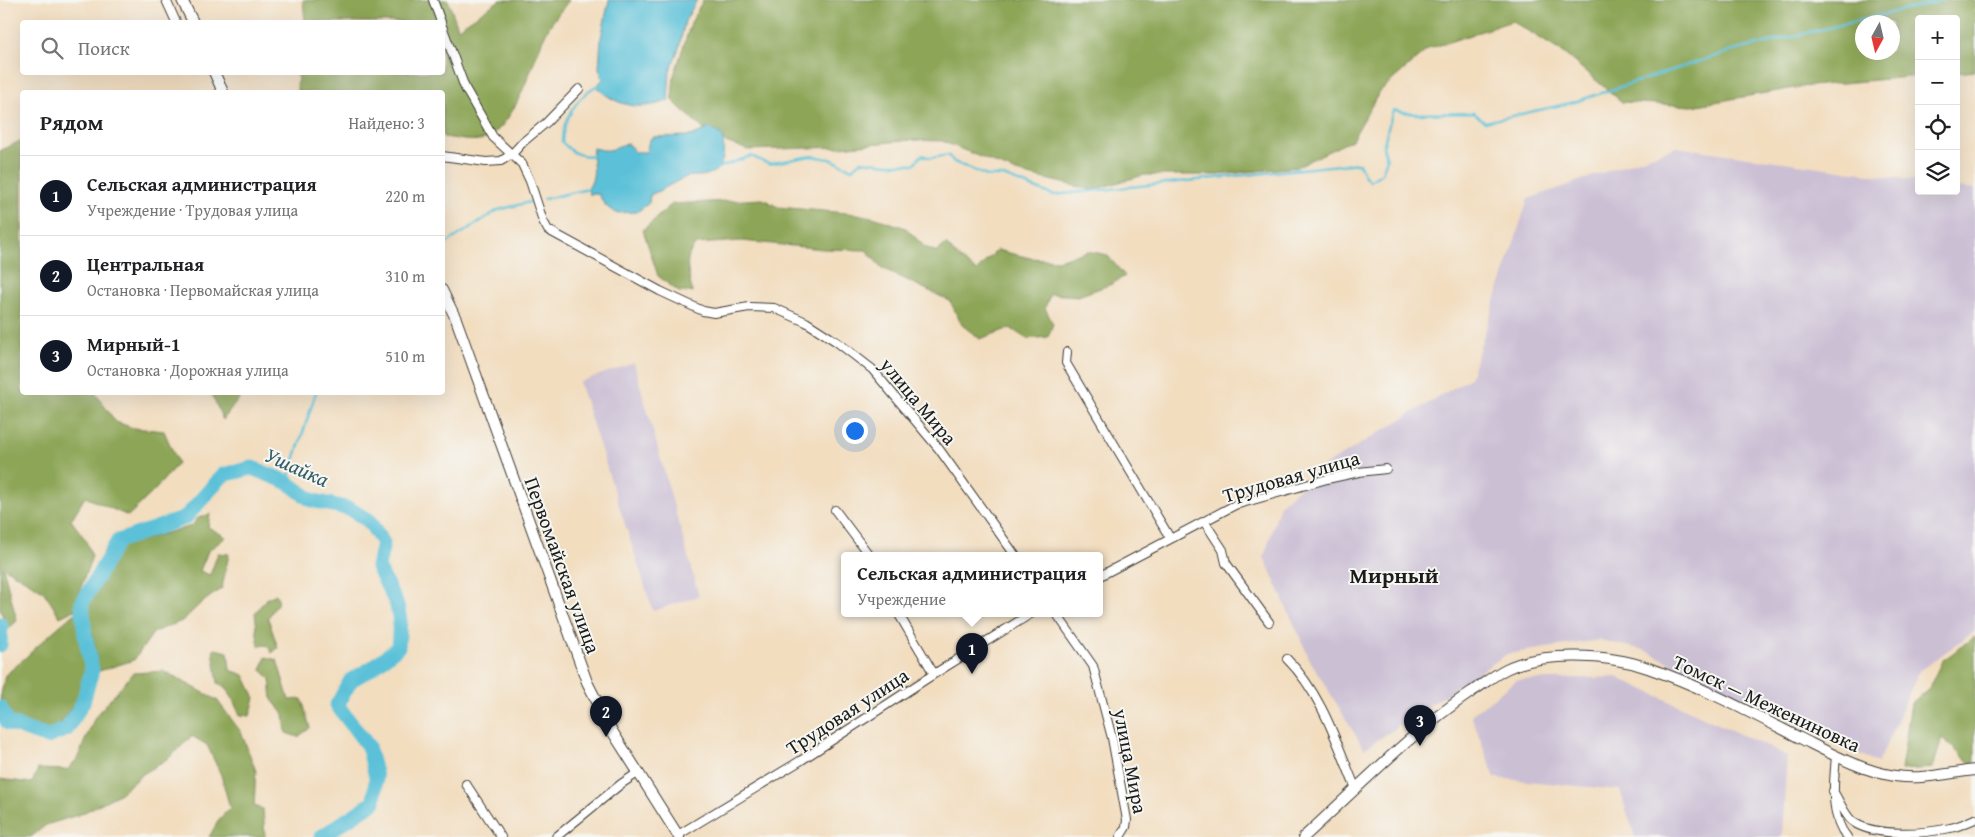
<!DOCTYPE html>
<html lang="ru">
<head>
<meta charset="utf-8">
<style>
	body { margin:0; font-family:"Gentium Book Plus",serif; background:#f6f6f6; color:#202124 }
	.controls { position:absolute; right:15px; top:15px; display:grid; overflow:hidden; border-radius:5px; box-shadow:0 5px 20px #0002 }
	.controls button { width:45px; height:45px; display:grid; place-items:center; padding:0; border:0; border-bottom:1px solid #e0e0e0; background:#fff; color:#202124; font:25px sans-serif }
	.compass { position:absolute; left:1855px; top:15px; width:45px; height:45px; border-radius:50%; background:#fff; box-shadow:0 5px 20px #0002; rotate:188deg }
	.you { position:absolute; left:854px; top:430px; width:18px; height:18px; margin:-12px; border:4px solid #fff; border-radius:50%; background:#1a73e8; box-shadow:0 0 0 8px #1a73e833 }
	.badge { display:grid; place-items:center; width:32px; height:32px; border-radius:50%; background:#111827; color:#fff; font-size:16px; font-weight:700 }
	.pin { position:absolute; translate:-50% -41px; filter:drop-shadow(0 1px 2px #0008) }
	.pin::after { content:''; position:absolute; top:26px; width:18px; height:15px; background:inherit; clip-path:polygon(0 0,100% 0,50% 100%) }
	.popup { position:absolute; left:841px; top:552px; width:262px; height:65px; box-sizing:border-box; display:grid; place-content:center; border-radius:5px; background:#fff; filter:drop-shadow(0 1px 4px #0005); font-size:16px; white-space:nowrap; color:#757577 }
	.popup b { font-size:19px; color:#202124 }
	.popup::after { content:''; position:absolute; left:50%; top:100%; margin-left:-10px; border:10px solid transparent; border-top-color:#fff }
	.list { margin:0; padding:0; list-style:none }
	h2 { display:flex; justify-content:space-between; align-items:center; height:65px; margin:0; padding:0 20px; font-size:21px }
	h2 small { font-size:16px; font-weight:400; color:#757577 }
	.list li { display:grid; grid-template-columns:32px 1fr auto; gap:15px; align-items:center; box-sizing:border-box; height:80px; padding:0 20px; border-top:1px solid #e0e0e0 }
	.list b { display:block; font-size:19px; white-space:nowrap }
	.list p { margin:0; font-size:16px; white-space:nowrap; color:#757577 }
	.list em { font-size:16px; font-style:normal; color:#757577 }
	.icon { flex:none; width:28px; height:28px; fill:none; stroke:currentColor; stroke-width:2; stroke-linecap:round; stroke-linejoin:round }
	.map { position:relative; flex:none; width:1975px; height:837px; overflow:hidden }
	.search { position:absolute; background:#fff; box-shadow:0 5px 20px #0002; left:20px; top:20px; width:425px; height:55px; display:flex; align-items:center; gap:12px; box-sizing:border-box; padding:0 18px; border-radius:5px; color:#757577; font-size:19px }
	.panel { position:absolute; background:#fff; box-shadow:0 5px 20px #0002; left:20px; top:90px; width:425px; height:305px; border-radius:5px }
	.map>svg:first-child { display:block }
	.industrial { fill:#cbbfd4 }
	.forest { fill:#8ca556; stroke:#546039; fill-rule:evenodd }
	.water { fill:#5bc1d8; stroke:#3c6e7a }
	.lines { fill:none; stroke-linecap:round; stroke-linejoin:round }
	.stream { stroke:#5bc1d8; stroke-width:2.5 }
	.river { stroke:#5bc1d8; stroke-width:15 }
	.minor-casing { stroke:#3c3934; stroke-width:10 }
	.tertiary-casing { stroke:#3c3934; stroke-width:12 }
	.minor { stroke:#fff; stroke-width:8 }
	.tertiary { stroke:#fff; stroke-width:10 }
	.labels { text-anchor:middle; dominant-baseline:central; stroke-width:4; stroke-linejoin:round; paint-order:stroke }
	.street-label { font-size:20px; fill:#1c1c1c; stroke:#f6f6f2 }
	.water-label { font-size:21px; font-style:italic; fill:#355e67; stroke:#f6f6f2 }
	.quarter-label { font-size:22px; font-weight:bold; fill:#1c1c1c; stroke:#f6f6f2 }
</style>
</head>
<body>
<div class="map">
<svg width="1975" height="837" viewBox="0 0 1975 837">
	<rect width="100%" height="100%" fill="#f6f6f2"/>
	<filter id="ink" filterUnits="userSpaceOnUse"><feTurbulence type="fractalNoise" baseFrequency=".02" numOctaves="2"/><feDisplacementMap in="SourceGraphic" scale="10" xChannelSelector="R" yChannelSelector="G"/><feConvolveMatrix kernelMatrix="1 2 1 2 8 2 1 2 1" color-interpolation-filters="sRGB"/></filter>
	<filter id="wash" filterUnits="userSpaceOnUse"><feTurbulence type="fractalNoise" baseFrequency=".0096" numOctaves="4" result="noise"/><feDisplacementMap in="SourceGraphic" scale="20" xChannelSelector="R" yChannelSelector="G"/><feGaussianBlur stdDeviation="1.12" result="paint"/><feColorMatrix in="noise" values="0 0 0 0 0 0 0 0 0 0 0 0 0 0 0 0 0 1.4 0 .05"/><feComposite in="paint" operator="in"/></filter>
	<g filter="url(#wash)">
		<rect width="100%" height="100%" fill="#f2ddbf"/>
		<path class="industrial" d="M1676,147L1919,181V191H1956V187L1975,189V631L1919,671L1878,763L1644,650L1600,640L1507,654L1364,749L1310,660L1264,557L1280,505L1324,466L1470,378L1528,199Z
			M634,363L699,596L653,611L579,382Z
			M1617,677L1787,756L1782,837H1635L1620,790L1495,778L1471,715L1517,680Z"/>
		<path class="forest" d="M303,0H448L458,28L500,0H569C561,11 551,22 545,35C531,64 515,131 481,140C470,142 454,138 443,137L442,92H301L297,91L298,73L442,72V22H305Z
			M703,0H1975V71L1956,73V19H1919V76L1800,87L1692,106L1622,102L1562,52L1512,21L1428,49L1380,91L1352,140L1296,167L1216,175H1144L1092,190L1016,172L942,141L911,140L840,147L748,150L712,137L677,105L672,98L674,75L678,63L691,23ZM1862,22H1892V52H1862Z
			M22,140V392L95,393L116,422L134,428L164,431L178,463L154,491L128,516L85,497L71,520L85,539L92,556L80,590L76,609L60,617L43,591L3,567L17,621L8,629L0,609V151Z
			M763,199L778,207L857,214L876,218L906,228L925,247L937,252L946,244L958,257L976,271L997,250L1030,258L1058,260L1088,251L1107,255L1125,276L1112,284L1078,296L1050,294L1045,308L1053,324L1048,337L1027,339L1010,328L980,339L962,325L950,301L882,268L866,250L823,249L742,241L696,244C682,260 689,272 692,292H679L658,276L643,230L672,204Z
			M211,393H238L241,396L223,420Z
			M210,514L208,527L226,537L208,551L200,571L210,575L218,553L229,554L222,588L199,605L182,621L154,632L134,660L99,671L87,606L120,546L192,526L198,518Z
			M276,594L279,601L268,618L278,648L272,653L267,645L259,646C256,635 257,625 255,613L266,599Z
			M76,613L86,666L83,690L59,726L45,734L11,721L0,700L5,675C30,656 50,631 76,613Z
			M1975,637V762L1970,763L1942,738L1933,768L1901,770L1911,703L1928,690L1942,661Z
			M215,649L228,652L230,670L244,675L255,698L250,716L240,715L227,688L218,683L213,651Z
			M266,657L277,660L289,700L302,699L310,728L298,737L286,733L284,714L272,700L270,679L261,670Z
			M164,671L217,700L241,732L256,771L254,806L263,809L265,837H209L220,818L230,808L221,775L207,745L192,736L170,757L143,774L119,794L81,814L46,825L31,837H0V779L32,783L38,769L67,770L77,759L95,717L133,673Z"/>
		<path class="water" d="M609,0H697L685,21L679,48L670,71L668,101C641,110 617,108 596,86L603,79L599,68L601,38Z
			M710,128L723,136C724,153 726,170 706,175C699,177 693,175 686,177C674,182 663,190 650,195L649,203L637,212L615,213L606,206L598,194H589L588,189C598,173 591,165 593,148C616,154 610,146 628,144L635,152H646L649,141L652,137L691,136Z"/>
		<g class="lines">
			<path class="stream" d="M592,156C578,156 572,153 562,142C562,120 578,96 596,86
				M718,168L751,156L769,164L811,156L830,159L852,169L861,161L888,164H914L922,155L931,158L948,155L954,162L987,176H1003L1053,195L1359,163L1364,175L1370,181L1382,173L1387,159L1383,147L1393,110L1415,114L1474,113L1485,122L1571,103L1728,52L1944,0
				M544,199L588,189
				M442,246L498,210L530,202
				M287,482L316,392"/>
			<path class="river" d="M0,624L1,627L0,645
				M0,708L8,723L47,737L67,729L83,702L92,670L85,635L82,603L118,541L185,518L223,475L252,468L287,482L311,500L350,509L369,521L383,543L378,567L397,605L400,621L398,647L372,668L351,680L337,705L368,746L376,777L374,802L321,837"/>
		</g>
	</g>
	<g filter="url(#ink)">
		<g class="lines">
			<defs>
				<path id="minor" d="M166,0L176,22
					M433,0L441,22
					M442,26L465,88L493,137L522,164L530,181L543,221L548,230L660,291L703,311L714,313L749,307L774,308L806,322L837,342L872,369L939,449L1015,555
					M442,156L486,162L501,161L512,154L523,142L547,122L579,89
					M1067,352L1066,363L1170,538
					M835,510L869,555
					M1204,521L1223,550L1226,563L1269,622
					M1100,576L1235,505L1327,479L1359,472L1386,469
					M898,613L934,674
					M1056,613L1093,666L1112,738L1127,820L1126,827L1120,837
					M1287,659C1322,694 1337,744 1356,789
					M1836,756C1834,781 1829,816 1847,837
					M466,784L501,837
					M1833,791C1839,800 1844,814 1852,821C1872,837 1924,834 1950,828C1958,827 1967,822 1975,819
					M678,835L800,761L934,674L1032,613
					M556,837L621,784L639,772"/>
				<path id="tertiary" d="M182,0L193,22
					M214,72L223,92
					M442,290L456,319L587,682L612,731L679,837
					M1304,837C1358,788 1410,733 1471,692C1482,685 1494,675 1506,669C1543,651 1609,654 1648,668C1701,686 1751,713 1800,738C1830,753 1862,771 1895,776C1921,780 1949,773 1975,770"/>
			</defs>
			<use href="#minor" class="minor-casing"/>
			<use href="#tertiary" class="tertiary-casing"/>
			<use href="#minor" class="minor"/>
			<use href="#tertiary" class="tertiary"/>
		</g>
	</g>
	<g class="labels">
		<g class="street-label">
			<text transform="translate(919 401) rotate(50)">улица Мира</text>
			<text transform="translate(1291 476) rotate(-16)">Трудовая улица</text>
			<text transform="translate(563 565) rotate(70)">Первомайская улица</text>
			<text transform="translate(1767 703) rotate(25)">Томск — Межениновка</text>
			<text transform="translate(847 711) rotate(-33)">Трудовая улица</text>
			<text transform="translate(1131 761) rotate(79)">улица Мира</text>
		</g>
		<g class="water-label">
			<text transform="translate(297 467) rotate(24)">Ушайка</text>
		</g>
		<g class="quarter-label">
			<text x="1394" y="575">Мирный</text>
		</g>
	</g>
</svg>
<div class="controls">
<button>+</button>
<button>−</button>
<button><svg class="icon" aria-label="locate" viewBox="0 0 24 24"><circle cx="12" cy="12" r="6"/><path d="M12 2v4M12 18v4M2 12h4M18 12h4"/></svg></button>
<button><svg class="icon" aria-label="layers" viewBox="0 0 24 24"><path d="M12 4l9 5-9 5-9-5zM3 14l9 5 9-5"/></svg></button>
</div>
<svg class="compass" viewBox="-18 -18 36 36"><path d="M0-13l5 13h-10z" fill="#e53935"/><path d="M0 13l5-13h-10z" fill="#757577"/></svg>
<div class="you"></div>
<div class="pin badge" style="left:972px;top:674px">1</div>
<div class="popup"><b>Сельская администрация</b>Учреждение</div>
<div class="pin badge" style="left:606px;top:737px">2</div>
<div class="pin badge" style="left:1420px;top:746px">3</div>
<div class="search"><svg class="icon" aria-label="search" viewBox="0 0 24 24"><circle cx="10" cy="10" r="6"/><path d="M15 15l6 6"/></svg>Поиск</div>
<section class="panel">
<h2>Рядом<small>Найдено: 3</small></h2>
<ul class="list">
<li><span class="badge">1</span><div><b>Сельская администрация</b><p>Учреждение · Трудовая улица</p></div><em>220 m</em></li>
<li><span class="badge">2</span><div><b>Центральная</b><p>Остановка · Первомайская улица</p></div><em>310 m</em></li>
<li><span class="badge">3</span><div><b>Мирный-1</b><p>Остановка · Дорожная улица</p></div><em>510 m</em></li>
</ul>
</section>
</div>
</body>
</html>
